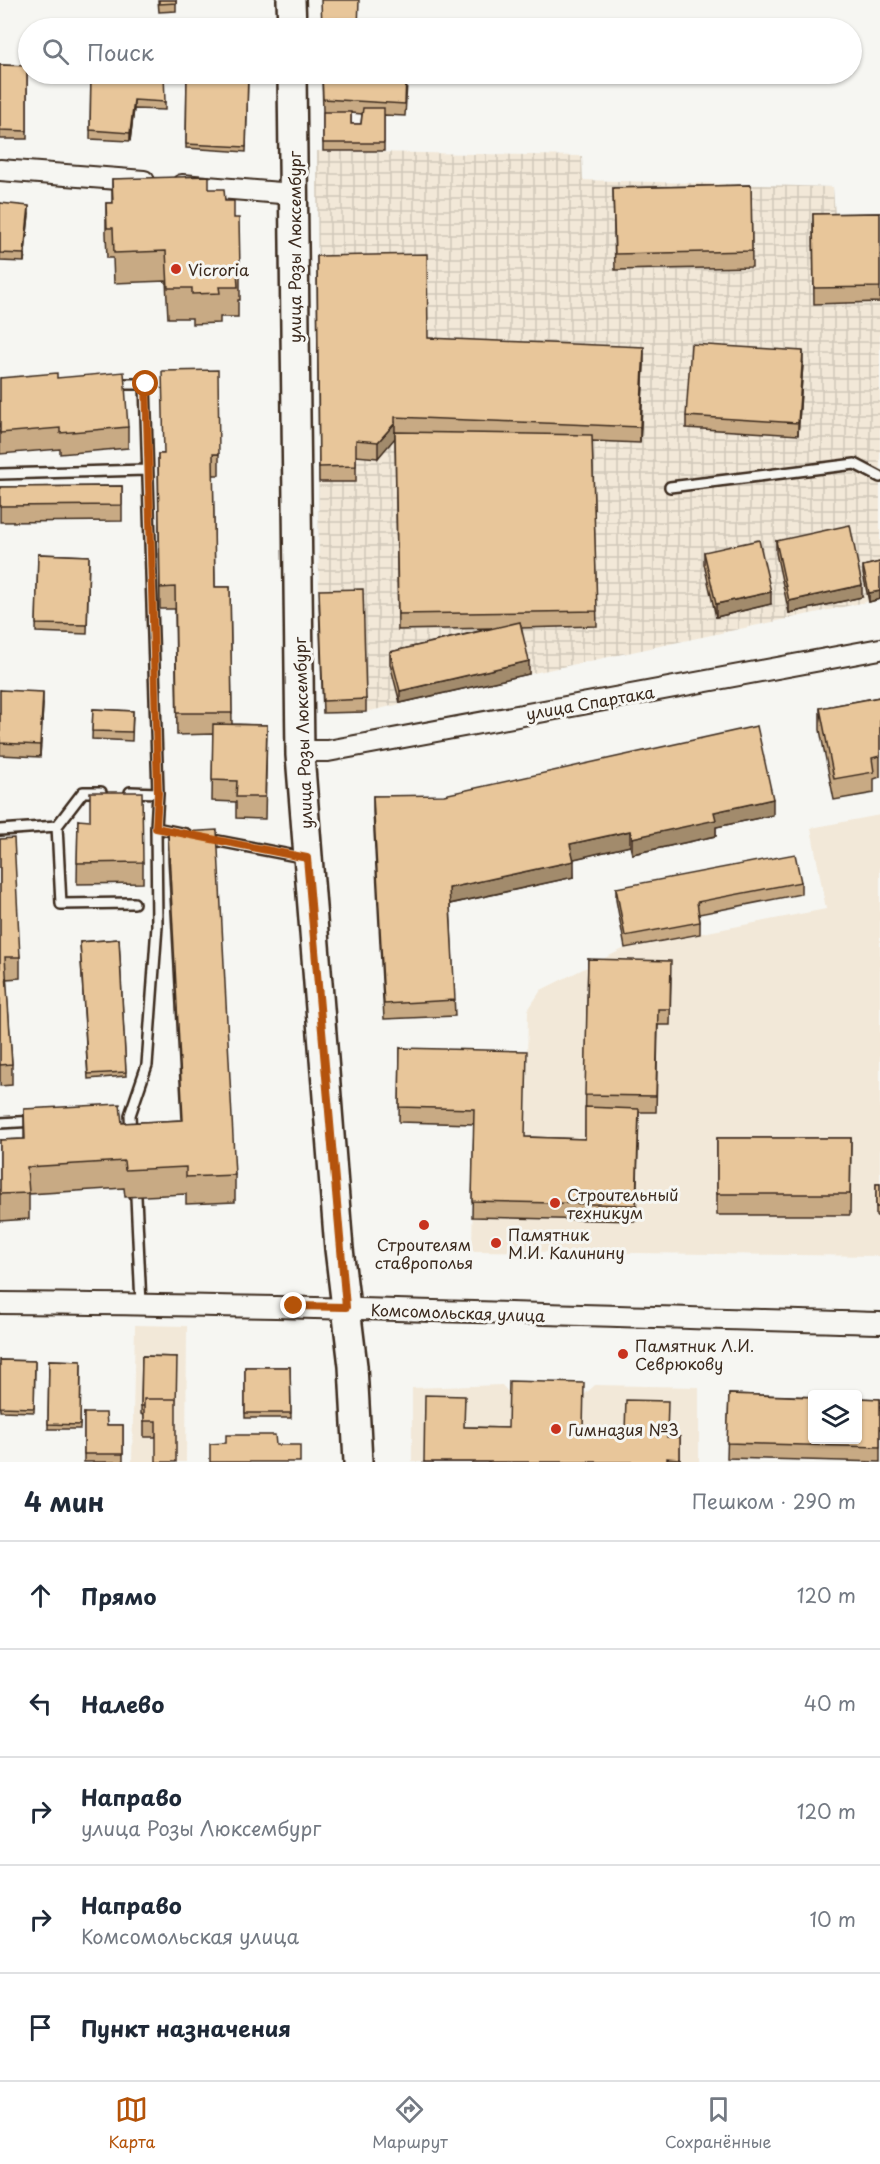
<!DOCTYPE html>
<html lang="ru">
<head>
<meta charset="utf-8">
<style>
	body { margin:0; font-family:"Playpen Sans",sans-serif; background:#f6f6f7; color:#1f2937 }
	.controls { position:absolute; right:18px; bottom:18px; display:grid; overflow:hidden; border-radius:6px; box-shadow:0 2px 4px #0004 }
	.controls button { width:54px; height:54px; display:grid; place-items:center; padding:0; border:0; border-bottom:2px solid #e0e1e3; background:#fff; color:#1f2937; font:30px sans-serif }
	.stop { position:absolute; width:18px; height:18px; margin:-14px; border:4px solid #b45309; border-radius:50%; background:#fff }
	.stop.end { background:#b45309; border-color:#fff; box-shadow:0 2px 6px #0008 }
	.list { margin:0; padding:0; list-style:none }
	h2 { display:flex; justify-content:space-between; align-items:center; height:78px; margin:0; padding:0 24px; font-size:26px }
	h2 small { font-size:20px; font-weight:400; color:#747a83 }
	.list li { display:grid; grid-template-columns:39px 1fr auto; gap:18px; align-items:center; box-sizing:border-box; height:108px; padding:0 24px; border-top:2px solid #e0e1e3 }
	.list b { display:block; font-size:22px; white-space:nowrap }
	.list p { margin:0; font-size:20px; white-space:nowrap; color:#747a83 }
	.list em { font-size:20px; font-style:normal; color:#747a83 }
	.icon { flex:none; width:33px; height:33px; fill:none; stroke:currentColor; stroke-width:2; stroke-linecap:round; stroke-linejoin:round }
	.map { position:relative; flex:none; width:880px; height:1462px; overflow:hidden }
	.search { position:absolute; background:#fff; box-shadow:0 2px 4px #0004; left:18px; right:18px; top:18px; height:66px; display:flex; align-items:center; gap:15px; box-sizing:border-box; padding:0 21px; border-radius:33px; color:#747a83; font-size:22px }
	.sheet { height:618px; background:#fff }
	nav { display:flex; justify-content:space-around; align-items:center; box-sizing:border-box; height:84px; border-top:2px solid #e0e1e3; background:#fff; font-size:16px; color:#747a83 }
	nav a { display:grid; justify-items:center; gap:3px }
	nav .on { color:#b45309 }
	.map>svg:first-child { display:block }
	.built { fill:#f2e8d8 }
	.industrial { fill:url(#industrial-grid) }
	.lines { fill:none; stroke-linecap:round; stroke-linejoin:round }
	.lane-casing { stroke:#3b2a1e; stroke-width:14 }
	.street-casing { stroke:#3b2a1e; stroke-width:24 }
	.secondary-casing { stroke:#3b2a1e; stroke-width:32 }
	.lane { stroke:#f6f6f2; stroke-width:9 }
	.street { stroke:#f6f6f2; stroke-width:20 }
	.secondary { stroke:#f6f6f2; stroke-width:27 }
	.wall { fill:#c8aa84; stroke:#3b2a1e; stroke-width:1.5; fill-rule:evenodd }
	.shaded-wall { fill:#a28b6c; stroke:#3b2a1e; stroke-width:1.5 }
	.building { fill:#e8c69a; stroke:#3b2a1e; stroke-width:1.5 }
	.route { stroke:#b45309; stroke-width:8 }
	.poi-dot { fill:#c8321e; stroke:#f6f6f2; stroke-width:2 }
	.labels { text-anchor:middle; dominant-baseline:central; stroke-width:6; stroke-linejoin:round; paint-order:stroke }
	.street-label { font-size:16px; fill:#3b2a1e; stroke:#f6f6f2 }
	.poi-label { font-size:16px; fill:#3b2a1e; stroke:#f6f6f2; text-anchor:start }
</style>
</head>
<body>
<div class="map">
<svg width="880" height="1462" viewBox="0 0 880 1462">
	<defs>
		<pattern id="industrial-grid" width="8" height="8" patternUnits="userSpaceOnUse" patternTransform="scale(1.5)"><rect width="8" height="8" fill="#f2e8d8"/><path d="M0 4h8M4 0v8" fill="none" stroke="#d0c7b9"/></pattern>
	</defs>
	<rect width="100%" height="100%" fill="#f6f6f2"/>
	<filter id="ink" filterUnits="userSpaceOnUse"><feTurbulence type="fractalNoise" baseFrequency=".0167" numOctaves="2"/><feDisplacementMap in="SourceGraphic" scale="12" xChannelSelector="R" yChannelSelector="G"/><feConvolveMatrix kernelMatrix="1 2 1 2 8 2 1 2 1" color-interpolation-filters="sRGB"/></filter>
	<g filter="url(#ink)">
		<path class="built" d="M880,815V1256L472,1251L474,1125L399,1122L400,1064L527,1067L528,1010L541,990L625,948L826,909L811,828Z
			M135,1325L187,1326L186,1462H132Z
			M502,1385L509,1393L584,1395L595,1385L699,1387V1462H412V1388Z"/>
		<path class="industrial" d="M317,151L582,156L583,180L833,187L835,215H880V599L529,674L366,712L323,713L319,602Z"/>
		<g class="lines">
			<defs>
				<path id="lane" d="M113,384H145L158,793
					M0,474L146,470
					M670,487L855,464L880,477
					M130,792L158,793L156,828L186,834
					M57,826L61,904L134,903
					M0,830L57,826L83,792H101
					M208,839L306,858
					M0,1123L35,1121
					M131,1134L130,1115L147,1065L157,926L156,828
					M136,1197L141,1304"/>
				<path id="street" d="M0,170L144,181
					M182,185L293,194
					M299,751H328L880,649
					M0,1303C293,1305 587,1316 880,1323"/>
				<path id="secondary" d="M291,0L292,28
					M292,74L300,755L339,1249L353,1366L358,1462"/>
			</defs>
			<use href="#lane" class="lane-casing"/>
			<use href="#street" class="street-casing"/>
			<use href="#secondary" class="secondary-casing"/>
			<use href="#lane" class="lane"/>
			<use href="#street" class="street"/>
			<use href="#secondary" class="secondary"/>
		</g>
		<path class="wall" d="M158,0H176V11L159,12Z
			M0,65L27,66V139H0Z
			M91,74L165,102V110L134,109L130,141L90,139Z
			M187,74H248L246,152L186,148Z
			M322,74L407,83L405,116L384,115V151H323V112ZM351,113L362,114L361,124H351Z
			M112,179L209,189L225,201L234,218L240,270V300H238V317H220V323L192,324V318H168L166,281L114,283L113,258H107L106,233V203H112Z
			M751,185L752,267L615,270L613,188Z
			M0,203L29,214L24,262L0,261Z
			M880,213V302L814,304L813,214Z
			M317,256L428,338L644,363L640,443L592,441L597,626L521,628L529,674L400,703L390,664V652L492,628L398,630L395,433L378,458L356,456V482H319Z
			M803,363L798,435L686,428V416Z
			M0,378H57L128,427V448L60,454V449L0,454Z
			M158,454H219V475H213L215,587H230L232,724L267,725L265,819L236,818V802L212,801L213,734L177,735L175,609H160Z
			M122,486V521L0,522V487Z
			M776,541L862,597L789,613L776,553Z
			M704,552L771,604L716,617L704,564Z
			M38,554L89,556L87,634L36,632Z
			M880,562V599L869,602L863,574V566Z
			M319,602L366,699V712L323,713Z
			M0,690L43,704L40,757L0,755Z
			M880,697V777L874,779V793L834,800L820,730V708Z
			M93,709L133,711L132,741L92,739Z
			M373,796L773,815L716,827V836L632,854L630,846L573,859L574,877L450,904L455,1016L384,1019L373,812Z
			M78,820L143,862V883L77,884Z
			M168,833L235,1175V1202L186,1204V1194L125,1197L124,1188L29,1194V1219L0,1221V1140L24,1139V1109L122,1123L182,1120L168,859Z
			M0,839L20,957V978L6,979L12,1064V1085L0,1086Z
			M801,882V894L699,914L700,922V934L625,948L616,900V888Z
			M119,939L126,1076L88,1079L80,942Z
			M588,959L671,977L670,1025H658L656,1112H639L636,1221L472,1217L474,1124L399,1122L400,1048L525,1137L585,1139Z
			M717,1138H851L850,1215H717Z
			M876,1184H880V1216H876Z
			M142,1356L177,1357L156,1437H144V1415L141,1414Z
			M0,1360L35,1361L34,1412L0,1411Z
			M49,1360L81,1361L80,1429H48Z
			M245,1367H290L291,1418H245Z
			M729,1394L880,1399V1462L727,1458Z
			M84,1413L107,1425H123V1462H84Z
			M464,1427L583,1430L667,1437H680V1462H424Z"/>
		<path class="shaded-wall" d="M134,100V109L130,141V133Z
			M29,206V214L24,262V254Z
			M644,347V363L640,443V427Z
			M803,351V363L798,435V423Z
			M395,423V438L378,458V442Z
			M862,585V597L789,613V601Z
			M880,591V599L869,602V593Z
			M771,592V604L716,617V604Z
			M529,661V674L400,703V691Z
			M43,692V704L40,757V745Z
			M773,799V815L716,827V836L632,854V838L714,812Z
			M630,831V846L570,860V844Z
			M574,861V877L449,904V888Z"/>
		<path class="building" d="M159,0H176V3L159,4Z
			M321,0H359L358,28H322Z
			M0,65L27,66V131L0,130Z
			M91,74H164L165,102L134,100L130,133L90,130Z
			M187,74H248L246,147L186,144Z
			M322,74H406L405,104L323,99Z
			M363,108H384V143H323V112H351V124H361Z
			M209,176V189H224L225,201H234V218H239L240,270H237L238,287H219L220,293L192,294V288H168L166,251L114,253L113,228H107L106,203H113L112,179Z
			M751,185L752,251L615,254L613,188Z
			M0,203L29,206L24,254L0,253Z
			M880,213V287L814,288L813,214Z
			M427,254L428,338L644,347L640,427L395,417V423L378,442L356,440V466L319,467L317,256Z
			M691,344L803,351L798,423L686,416Z
			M218,370L219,454H213L215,587H230L232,713H177L175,587L160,588L158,454H164L162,371Z
			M124,372L128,427L60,433V428L0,433V378L57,373V378Z
			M395,432L592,435L597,611L398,614Z
			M122,486V505L0,506V487Z
			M850,525L862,585L789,601L776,541Z
			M759,540L771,592L716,604L704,552Z
			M38,554L89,556L87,625L36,624Z
			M880,562V591L869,593L863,566Z
			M363,589L366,699L323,701L319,590Z
			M520,622L529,661L400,691L390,652Z
			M0,690L43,692L40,745L0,743Z
			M880,697V756L872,758L874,772L834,779L820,708Z
			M93,709L133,711L132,732L92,731Z
			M213,724L267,725L265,797H236L237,781L212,780Z
			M757,726L773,799L714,812L716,820L632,838L630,831L570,844L574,861L449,888L455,1000L384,1004L373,796L444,795Z
			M90,792H142L143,862L77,863L78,820L90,821Z
			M217,830L235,1175L186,1177V1167L125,1170L124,1161L27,1167L29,1193L0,1194V1140L25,1139L24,1109L120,1104L122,1123L183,1120L168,833Z
			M14,838L20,957H5L12,1064L0,1065V839Z
			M795,854L801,882L697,902L700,922L625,936L616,888Z
			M119,939L126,1072L88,1074L80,942Z
			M588,959L671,961L670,1009H658L656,1096L585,1095Z
			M400,1048L527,1051L525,1137L585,1139V1107L639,1109L636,1205L472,1201L474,1109L399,1107Z
			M717,1138H851L850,1194H717Z
			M876,1184H880V1207H876Z
			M142,1356L177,1357L176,1406V1399H144V1406H141Z
			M0,1360L35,1361L34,1408L0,1407Z
			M49,1360L81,1361L80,1425L48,1424Z
			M245,1367H290L291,1413H245Z
			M509,1381L584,1383L583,1430L625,1431L626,1400L668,1401L667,1437H680V1459L667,1458V1462H424L425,1395L465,1396L464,1427L508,1428Z
			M729,1394L813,1397V1440H858V1398L880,1399V1447L727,1443Z
			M144,1399H176V1462H156V1421H144Z
			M84,1413H106L107,1425H123V1454H84Z
			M226,1435H275L276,1445H300V1462H210V1444L226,1443Z"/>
	</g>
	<g class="lines" filter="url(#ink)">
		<path class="route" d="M146,384L158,793L156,828L307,858L346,1307L294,1306"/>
	</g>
	<g class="poi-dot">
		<circle cx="176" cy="269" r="6"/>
		<circle cx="555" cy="1203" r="6"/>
		<circle cx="424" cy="1225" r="6"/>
		<circle cx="496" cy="1243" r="6"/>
		<circle cx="623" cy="1354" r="6"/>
		<circle cx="556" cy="1429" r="6"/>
	</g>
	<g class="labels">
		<g class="street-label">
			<text transform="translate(294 247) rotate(-90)">улица Розы Люксембург</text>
			<text transform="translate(590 702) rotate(-10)">улица Спартака</text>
			<text transform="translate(302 733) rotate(-92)">улица Розы Люксембург</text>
			<text transform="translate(458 1312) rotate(2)">Комсомольская улица</text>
		</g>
		<g class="poi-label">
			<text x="188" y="269">Vicroria</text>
			<text x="567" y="1194">Строительный<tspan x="567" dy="18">техникум</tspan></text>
			<text x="508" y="1234">Памятник<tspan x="508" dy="18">М.И. Калинину</tspan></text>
			<text x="424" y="1244" text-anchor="middle">Строителям<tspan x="424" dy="18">ставрополья</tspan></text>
			<text x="635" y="1345">Памятник Л.И.<tspan x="635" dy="18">Севрюкову</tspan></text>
			<text x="568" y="1429">Гимназия №3</text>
		</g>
	</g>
</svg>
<div class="controls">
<button><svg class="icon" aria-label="layers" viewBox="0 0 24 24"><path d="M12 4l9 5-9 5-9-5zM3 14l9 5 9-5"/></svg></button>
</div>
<div class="stop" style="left:146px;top:384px"></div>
<div class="stop end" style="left:294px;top:1306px"></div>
<div class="search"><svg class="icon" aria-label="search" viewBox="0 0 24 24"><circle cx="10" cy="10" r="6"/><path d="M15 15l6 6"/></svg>Поиск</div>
</div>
<section class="sheet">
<h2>4 мин<small>Пешком · 290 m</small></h2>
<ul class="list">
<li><svg class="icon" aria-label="ahead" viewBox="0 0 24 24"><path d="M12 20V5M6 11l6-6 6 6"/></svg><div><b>Прямо</b></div><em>120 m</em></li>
<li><svg class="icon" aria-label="left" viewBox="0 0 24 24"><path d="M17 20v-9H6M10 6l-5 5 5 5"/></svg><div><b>Налево</b></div><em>40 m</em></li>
<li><svg class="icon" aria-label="right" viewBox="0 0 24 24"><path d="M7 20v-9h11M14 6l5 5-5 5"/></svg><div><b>Направо</b><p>улица Розы Люксембург</p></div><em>120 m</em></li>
<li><svg class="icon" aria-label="right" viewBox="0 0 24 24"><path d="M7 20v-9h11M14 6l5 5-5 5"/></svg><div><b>Направо</b><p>Комсомольская улица</p></div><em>10 m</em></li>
<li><svg class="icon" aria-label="arrive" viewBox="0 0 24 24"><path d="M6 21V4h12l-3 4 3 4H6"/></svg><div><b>Пункт назначения</b></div></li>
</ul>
</section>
<nav>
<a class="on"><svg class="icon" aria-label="map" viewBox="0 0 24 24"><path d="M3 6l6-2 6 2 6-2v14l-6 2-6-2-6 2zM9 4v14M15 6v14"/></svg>Карта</a>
<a><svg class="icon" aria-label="directions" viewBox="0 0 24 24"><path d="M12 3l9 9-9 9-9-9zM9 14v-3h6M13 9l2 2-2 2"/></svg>Маршрут</a>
<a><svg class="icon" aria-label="saved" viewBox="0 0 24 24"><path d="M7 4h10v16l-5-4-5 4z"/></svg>Сохранённые</a>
</nav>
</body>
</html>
